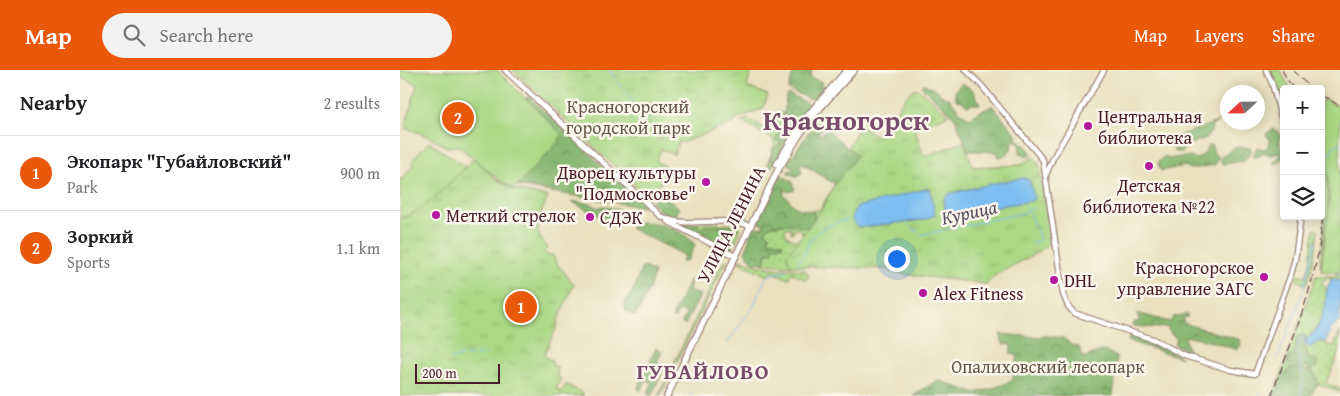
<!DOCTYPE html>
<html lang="en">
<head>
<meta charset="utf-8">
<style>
	body { margin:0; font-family:"Gentium Book Plus",serif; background:#f2f2f2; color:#202124 }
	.controls { position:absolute; right:15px; top:15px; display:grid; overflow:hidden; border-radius:5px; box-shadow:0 2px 12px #0003 }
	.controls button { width:45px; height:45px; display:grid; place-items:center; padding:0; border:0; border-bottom:1px solid #e0e0e0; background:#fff; color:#202124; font:25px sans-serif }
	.compass { position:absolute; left:820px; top:15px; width:45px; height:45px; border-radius:50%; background:#fff; box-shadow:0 2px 12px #0003; rotate:248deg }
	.scale { position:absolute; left:15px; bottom:12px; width:85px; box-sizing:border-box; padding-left:5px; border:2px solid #4a1f2b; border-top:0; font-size:14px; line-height:18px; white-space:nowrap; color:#4a1f2b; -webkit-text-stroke:4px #fbf7ec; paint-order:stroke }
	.you { position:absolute; left:496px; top:188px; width:18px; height:18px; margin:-12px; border:4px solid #fff; border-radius:50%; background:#1a73e8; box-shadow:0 0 0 8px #1a73e833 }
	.badge { display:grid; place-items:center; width:32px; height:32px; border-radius:50%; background:#ea580c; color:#fff; font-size:16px; font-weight:700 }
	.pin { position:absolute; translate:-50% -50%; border:2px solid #fff; box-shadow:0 1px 5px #0006 }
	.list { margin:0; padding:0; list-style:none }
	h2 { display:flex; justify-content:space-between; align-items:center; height:65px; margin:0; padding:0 20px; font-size:21px }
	h2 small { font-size:16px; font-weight:400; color:#757577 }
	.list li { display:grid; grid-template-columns:32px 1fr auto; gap:15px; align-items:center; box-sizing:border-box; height:75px; padding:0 20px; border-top:1px solid #e0e0e0 }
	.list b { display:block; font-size:19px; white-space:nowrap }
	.list p { margin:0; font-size:16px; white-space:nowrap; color:#757577 }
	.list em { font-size:16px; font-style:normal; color:#757577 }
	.icon { flex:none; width:28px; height:28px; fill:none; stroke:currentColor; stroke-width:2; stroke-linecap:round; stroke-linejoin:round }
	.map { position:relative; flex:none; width:940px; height:326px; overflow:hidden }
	header { display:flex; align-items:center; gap:30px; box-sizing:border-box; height:70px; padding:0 25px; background:#ea580c; color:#fff }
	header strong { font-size:24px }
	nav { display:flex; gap:28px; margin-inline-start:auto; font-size:18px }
	.search { width:350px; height:45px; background:#f2f2f2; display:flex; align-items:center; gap:12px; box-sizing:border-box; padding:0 18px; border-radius:28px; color:#757577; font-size:19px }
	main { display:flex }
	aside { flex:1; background:#fff }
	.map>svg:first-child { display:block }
	.grass { fill:url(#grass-dots); stroke:#7a7c58; fill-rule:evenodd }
	.forest { fill:url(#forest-crowns); stroke:#696c4e }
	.park { fill:url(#park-tufts); stroke:#7a7c58 }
	.garden { fill:#abd885; stroke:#7a7c58 }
	.water { fill:#7bbef1; stroke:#626e8e }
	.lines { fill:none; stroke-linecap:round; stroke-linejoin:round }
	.stream { stroke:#7bbef1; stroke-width:1 }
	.minor-casing { stroke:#9a8074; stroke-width:7 }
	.major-casing { stroke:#9a8074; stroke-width:8 }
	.minor { stroke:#fff; stroke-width:4.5 }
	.major { stroke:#fff; stroke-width:5.5 }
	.rail { stroke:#4a1f2b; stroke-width:1; stroke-dasharray:8 4; stroke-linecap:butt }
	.poi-dot { fill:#b5179e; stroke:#fbf7ec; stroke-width:2 }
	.labels { text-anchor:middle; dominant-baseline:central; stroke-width:5; stroke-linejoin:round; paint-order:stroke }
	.park-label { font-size:18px; fill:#675646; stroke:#fbf7ec }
	.poi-label { font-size:18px; fill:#4a1f2b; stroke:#fbf7ec; text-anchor:start }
	.street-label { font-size:18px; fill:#4a1f2b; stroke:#fbf7ec }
	.water-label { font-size:19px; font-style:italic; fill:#594f66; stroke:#fbf7ec }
	.district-label { font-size:22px; font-weight:bold; letter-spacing:1px; fill:#784d6b; stroke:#fbf7ec }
	.town-label { font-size:28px; font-weight:bold; fill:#784d6b; stroke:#fbf7ec }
</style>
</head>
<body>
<header>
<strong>Map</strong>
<div class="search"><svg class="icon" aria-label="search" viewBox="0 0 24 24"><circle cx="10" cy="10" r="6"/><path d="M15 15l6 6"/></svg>Search here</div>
<nav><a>Map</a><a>Layers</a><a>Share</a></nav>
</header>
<main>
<aside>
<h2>Nearby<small>2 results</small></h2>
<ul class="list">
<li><span class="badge">1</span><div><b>Экопарк &quot;Губайловский&quot;</b><p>Park</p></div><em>900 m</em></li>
<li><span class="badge">2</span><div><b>Зоркий</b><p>Sports</p></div><em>1.1 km</em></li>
</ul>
</aside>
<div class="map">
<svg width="940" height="326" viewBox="0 0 940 326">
	<defs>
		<pattern id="grass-dots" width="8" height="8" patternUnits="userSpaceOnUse" patternTransform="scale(1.25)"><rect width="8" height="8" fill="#abd885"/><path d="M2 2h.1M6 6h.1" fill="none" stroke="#95b973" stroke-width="1.8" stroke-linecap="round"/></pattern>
		<pattern id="forest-crowns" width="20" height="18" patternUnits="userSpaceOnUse" patternTransform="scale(1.25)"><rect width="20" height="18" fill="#88b872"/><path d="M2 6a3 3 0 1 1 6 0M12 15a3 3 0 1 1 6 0" fill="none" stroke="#71955e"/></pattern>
		<pattern id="park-tufts" width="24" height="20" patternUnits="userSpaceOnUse" patternTransform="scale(1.25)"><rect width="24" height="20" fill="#abd885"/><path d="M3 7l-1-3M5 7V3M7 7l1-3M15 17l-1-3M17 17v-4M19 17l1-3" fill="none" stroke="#95b973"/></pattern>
	</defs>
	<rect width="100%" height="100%" fill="#fbf7ec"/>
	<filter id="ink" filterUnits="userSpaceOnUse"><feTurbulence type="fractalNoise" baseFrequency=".02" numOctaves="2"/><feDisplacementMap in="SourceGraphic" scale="10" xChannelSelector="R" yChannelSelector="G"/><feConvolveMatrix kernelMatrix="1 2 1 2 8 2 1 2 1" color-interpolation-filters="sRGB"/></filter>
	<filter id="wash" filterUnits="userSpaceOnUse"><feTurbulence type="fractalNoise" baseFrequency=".0096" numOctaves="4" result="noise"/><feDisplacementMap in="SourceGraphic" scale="20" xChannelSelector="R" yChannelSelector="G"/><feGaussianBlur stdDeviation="1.12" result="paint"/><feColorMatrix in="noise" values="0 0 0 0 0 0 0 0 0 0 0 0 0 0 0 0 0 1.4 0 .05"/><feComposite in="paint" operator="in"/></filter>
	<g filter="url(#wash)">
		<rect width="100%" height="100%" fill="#eae0bd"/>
		<path class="grass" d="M869,0H880L891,19H884V25L878,24L874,8Z
			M380,42L383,43C383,52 382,59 378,67L381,74L374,78L369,90L371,96H373L369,97L367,94L374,76V70L341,51L348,49L364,58L372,50H376Z
			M921,71L927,86L929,130L921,198C918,188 922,179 923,168C926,134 921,105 921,71Z
			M440,135L402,164V162L398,159H393L394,162L391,163V157L385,159L386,165L394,170H399L396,190L391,196L364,194L367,183L371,182L375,176H382V173L368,170L365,162L369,156L385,154H393L415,147L413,141Z
			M312,153L336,155L339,156L340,161L332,180H329L283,157L285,154Z
			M914,159L918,160C916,179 913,198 906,216L893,207L895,203L906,206L910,193Z
			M340,189C363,199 382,199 406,200L409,206L406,210L392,203L388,209L371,201L367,206L339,192Z
			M327,190L260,326H258L323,192Z
			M936,203H940V211L926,208L921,213L926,217C926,223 927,228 926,233C926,241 916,262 910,265L916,274L920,270L923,272H926L925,274L934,276L940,261V280L926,313L940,319V322L918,314L913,302L890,297L887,304L883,303L881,305L916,205L917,206H936ZM904,265L906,267L904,277L908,283L907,288L909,289L911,301L910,297L897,295L889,287L894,285Z"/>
		<path class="forest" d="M394,0H412L410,7L422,12L421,14L424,17L415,29H411L388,20Z
			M562,13L573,20L580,34H572L567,36L562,31L556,30L555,21Z
			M524,14L536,19L545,28L548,27C556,35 560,45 571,48C578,39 585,42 592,35L617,65L615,68L625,75L632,84L629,86L620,83V75L615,69C611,77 611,85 600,88L597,82L568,81L555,48L521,16Z
			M388,24L412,35L385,73L373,96H371L369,93L374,78L381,74L375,70C383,62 385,38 386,26Z
			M128,26L241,132L243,134L242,137L116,116L126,37V28Z
			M426,46L429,48L425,56L418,62L419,65L422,64L427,59L429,60L448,79L476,71L521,50L421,138L435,114L401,93L400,96L402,103L396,106L388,103V101L392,100L394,97L388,94V92L409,62Z
			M819,51L812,56C811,75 789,68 782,82H774V77L769,76L770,71L776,67Z
			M873,59L880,63V76L884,80C884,85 882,91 877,94L873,93L878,89L880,84L878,83L872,85L864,83L855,88L853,85L857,77L863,79L867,78L870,70L866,64Z
			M810,75L812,76L814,84L819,87L815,95L791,99L785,96L761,101L758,94L759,91L763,87L766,86L768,89C777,87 789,85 797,89L804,84L807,77Z
			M845,77L851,78V82L844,91L823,94L821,92L822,85L826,84L833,78Z
			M382,106L392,111L395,120L389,122L384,120V126C390,128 389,131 393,135C398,140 407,140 413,141C415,146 415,148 412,153C406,162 395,153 385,154C380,154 374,155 369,156L365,162L370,165L368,170L382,173V176H375L371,183H367L364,194L359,192L357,193L352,191L345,181C350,174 348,166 352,157L355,156L360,158L365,155L358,152L361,147L359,142L379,107Z
			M262,123L266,125L268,130L273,132L275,135L280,138L275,147C265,149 257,138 251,131Z
			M171,131L192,134L197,138L202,136L229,142L227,144L220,143L216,150L219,154L216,153L191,142Z
			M238,152C258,152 283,159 295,175L288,189L282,193L284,185L230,158Z
			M297,154L301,158L305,156H337L338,159L328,168L332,169L331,179H328L329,173L319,172L318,174L306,168L303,162H299L297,163L285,158V156Z
			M245,197L254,202C252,215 243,235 235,246L226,241L224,234L235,217L241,199Z
			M290,209L291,210L289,220L296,224H301L285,255L281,253L286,245L285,242L279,241L275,248L272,247Z
			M737,243L770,252L773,247L786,244L788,247H784L783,253L841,270L840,277L837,280L835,279L795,267L793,268L786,266L785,269L788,280V282L774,274L777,268L771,264L767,257L758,258L733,256L734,252H740Z
			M600,264L636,267L647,266L664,268L671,275L679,277L683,288C700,282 699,277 717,287L713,326H513L538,310L574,323L591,319L612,311L618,286L611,284V275L603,274Z
			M730,265L765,277L782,288L728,271Z
			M902,265L906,267L904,277L907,281V288L909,289L913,288L917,291V296L911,301L916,307L918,314L910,326H873L881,305L883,303L887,304L890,297L911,301L909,300L910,297L905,295L903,298L897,295L887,294L889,287L894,285L897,267Z
			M256,278L262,282L257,291L263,299L262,303L251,326L247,324L252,313L246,310L241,321L239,320L238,317Z"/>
		<path class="park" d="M113,0H352L347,17L368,25L363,39L336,49L335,52L282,73L279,71L274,85L261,79L256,91L267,97C263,106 258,124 247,127Z
			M516,18L524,23L548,45L514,58L524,86L564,72L573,97L621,95L633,87L639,94L651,172L640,181L594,206L587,214L495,203L488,199L391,196L387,185L421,140L435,114L457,86L448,77L460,56L478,67L507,25Z
			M74,88L97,110L113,119L148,127C144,138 135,153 139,165C142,171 146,173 147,179L144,182L147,185H153L156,192L174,215L157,252L158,254L144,285L152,291V296H157L158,306L161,309L156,319L162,322L166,314L183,323V326H0V148L8,147L29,131L66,97Z"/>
		<path class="garden" d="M0,0H97L162,65L157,73L114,119C93,107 77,90 58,76L47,77L25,65L5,58L17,14L0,7Z
			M925,29L940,38V201L939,203L921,201L929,130L927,86L921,71V31Z
			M29,72L66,97C50,112 21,145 0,148V108L2,109L14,94L11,91Z"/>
		<path class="water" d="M624,108L630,111L634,128L632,131L556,143H549L545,139L544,128L551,123L604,111Z
			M525,119H530L535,145L524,150L462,157H458L452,150L453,142L457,137Z
			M931,209H937L940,211V251L931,259L926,272H922L920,271L911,277L906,276L907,268C909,266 912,265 914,263C917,260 926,237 926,232C926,223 927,218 931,209Z"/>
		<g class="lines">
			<path class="stream" d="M209,0L227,25L250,51
				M253,54L274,65
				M921,83L924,86H928L934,76L940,73
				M625,136L635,157
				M504,151L509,156
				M511,157L521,165L627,142L633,138
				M631,172H636L640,168L636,159
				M403,186C407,181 407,176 410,171C417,159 435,152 448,150
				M396,194L401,189
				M937,206L940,203
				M904,217L916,170
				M327,273L353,237L366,207L372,204L387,201
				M65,285L71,286
				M75,286L86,284
				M51,289L62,286
				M877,290L904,219
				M290,326L293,322
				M859,326L860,323
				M900,326C909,306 889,277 902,267L904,268V273L907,274"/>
		</g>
	</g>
	<g filter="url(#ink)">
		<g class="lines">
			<defs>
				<path id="minor" d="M105,0L260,146C267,149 275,152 283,152C304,154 330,147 350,156
					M566,0L581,15L643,90L663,224L668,236L674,243L755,270L785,286L831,300L855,304L891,204L895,189L901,146
					M866,0L872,13L884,59
					M646,105L653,88L704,0
					M267,151L335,186"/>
				<path id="major" d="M377,94L403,51L447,0
					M267,326L378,100L398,67L413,46L454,0"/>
			</defs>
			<use href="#minor" class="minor-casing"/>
			<use href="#major" class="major-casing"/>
			<use href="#minor" class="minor"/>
			<use href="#major" class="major"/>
			<path class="rail" d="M882,0L893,19
				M892,0L912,19
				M921,25L940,36
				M871,326C899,251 931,183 921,101"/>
		</g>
	</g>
	<g class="poi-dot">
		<circle cx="688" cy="56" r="5"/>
		<circle cx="749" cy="96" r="5"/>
		<circle cx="306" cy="112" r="5"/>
		<circle cx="36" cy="145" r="5"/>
		<circle cx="190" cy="147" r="5"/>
		<circle cx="864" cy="207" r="5"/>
		<circle cx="654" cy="210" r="5"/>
		<circle cx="523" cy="223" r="5"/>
	</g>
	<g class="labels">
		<g class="park-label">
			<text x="228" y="36">Красногорский<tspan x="228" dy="21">городской парк</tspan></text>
			<text x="648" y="296">Опалиховский лесопарк</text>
		</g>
		<g class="poi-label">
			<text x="698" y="46">Центральная<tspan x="698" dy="21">библиотека</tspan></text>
			<text x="296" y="102" text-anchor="end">Дворец культуры<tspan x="296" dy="21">"Подмосковье"</tspan></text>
			<text x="749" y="115" text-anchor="middle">Детская<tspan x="749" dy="21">библиотека №22</tspan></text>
			<text x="46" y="145">Меткий стрелок</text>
			<text x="200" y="147">СДЭК</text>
			<text x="854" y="197" text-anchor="end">Красногорское<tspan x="854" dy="21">управление ЗАГС</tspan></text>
			<text x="664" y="210">DHL</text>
			<text x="533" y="223">Alex Fitness</text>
		</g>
		<g class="street-label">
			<text transform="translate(331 154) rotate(-63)">УЛИЦА ЛЕНИНА</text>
		</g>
		<g class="water-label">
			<text transform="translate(569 142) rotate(-12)">Курица</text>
		</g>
		<g class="district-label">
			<text x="303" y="301">ГУБАЙЛОВО</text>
		</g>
		<g class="town-label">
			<text x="446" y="49">Красногорск</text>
		</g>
	</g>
</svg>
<div class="controls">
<button>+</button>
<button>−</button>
<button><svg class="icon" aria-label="layers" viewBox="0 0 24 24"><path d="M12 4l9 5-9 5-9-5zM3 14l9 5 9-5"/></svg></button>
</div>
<svg class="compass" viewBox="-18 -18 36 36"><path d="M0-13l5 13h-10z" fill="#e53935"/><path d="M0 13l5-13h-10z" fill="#757577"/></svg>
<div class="scale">200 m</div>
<div class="you"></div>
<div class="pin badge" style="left:121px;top:237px">1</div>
<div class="pin badge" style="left:58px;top:48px">2</div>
</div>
</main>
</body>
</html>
